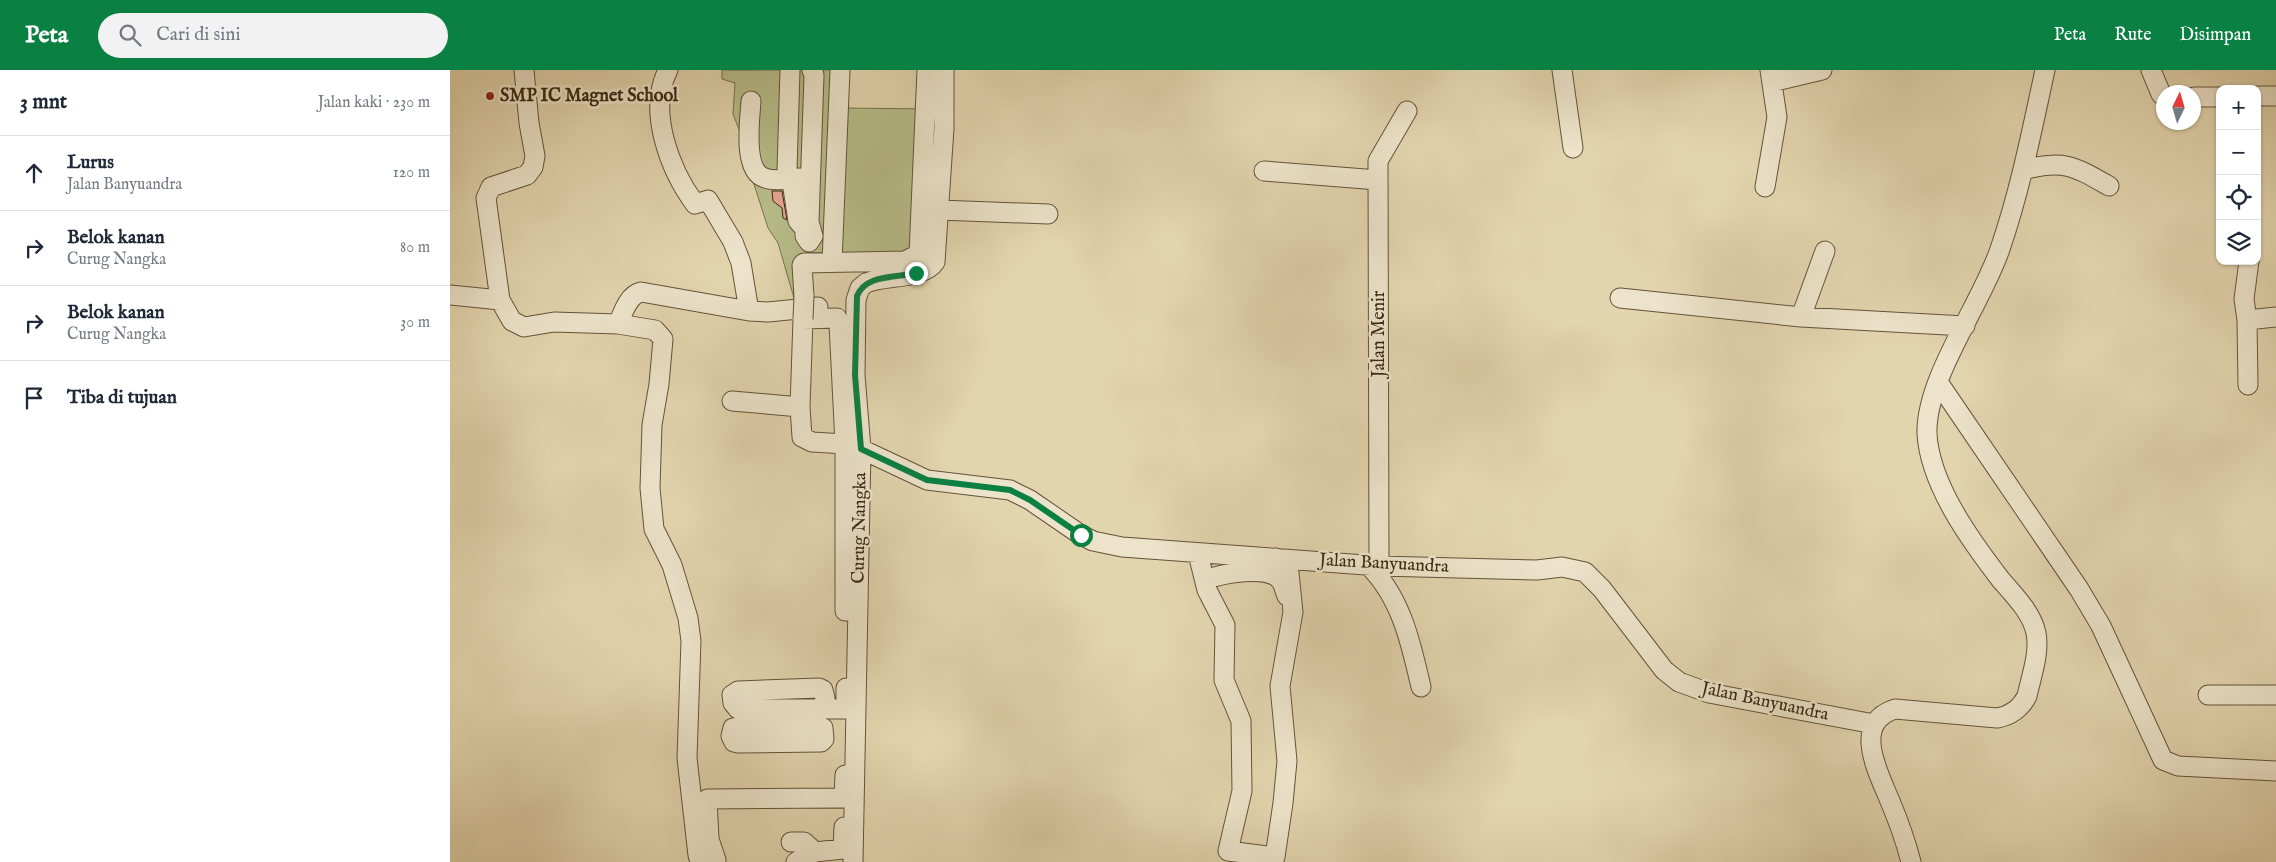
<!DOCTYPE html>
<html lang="id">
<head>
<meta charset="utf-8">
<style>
	body { margin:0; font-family:"IM FELL English",serif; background:#f2f2f3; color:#1f2937 }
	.controls { position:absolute; right:15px; top:15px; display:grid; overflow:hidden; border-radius:10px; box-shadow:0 1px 4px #0004 }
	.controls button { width:45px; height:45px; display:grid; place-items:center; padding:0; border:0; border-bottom:1px solid #e0e1e3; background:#fff; color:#1f2937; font:25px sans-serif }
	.compass { position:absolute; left:1706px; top:15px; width:45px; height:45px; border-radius:50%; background:#fff; box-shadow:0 1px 4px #0004; rotate:5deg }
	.stop { position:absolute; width:15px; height:15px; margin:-11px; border:4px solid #0b8043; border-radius:50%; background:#fff }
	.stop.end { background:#0b8043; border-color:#fff; box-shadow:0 1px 5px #0008 }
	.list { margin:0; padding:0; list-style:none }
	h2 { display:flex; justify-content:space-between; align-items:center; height:65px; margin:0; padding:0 20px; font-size:21px }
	h2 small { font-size:16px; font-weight:400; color:#747a83 }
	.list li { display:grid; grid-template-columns:32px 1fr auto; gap:15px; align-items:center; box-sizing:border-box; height:75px; padding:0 20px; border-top:1px solid #e0e1e3 }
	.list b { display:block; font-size:19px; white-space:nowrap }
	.list p { margin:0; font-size:16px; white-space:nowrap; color:#747a83 }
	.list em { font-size:16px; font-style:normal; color:#747a83 }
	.icon { flex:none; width:28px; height:28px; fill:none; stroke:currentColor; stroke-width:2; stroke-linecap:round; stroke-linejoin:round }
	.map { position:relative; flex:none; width:1826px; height:792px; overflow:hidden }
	header { display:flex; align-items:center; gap:30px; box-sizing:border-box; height:70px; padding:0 25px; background:#0b8043; color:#fff }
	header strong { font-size:24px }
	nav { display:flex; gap:28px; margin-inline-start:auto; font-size:18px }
	.search { width:350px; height:45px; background:#f2f2f3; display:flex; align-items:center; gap:12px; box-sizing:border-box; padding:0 18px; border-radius:28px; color:#747a83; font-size:19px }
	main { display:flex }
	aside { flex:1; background:#fff }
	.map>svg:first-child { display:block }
	.green { fill:#b6bc88; stroke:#78724e }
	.building { fill:#e4a492; stroke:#3a2813 }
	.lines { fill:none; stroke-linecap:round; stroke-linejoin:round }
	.minor-casing { stroke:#64533a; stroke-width:21 }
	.minor { stroke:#ece3ca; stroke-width:19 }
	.minor-bridge-casing { stroke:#64533a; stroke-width:21; stroke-linecap:butt }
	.minor-bridge { stroke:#ece3ca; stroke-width:19 }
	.route { stroke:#0b8043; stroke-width:6 }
	.poi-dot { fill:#8f2418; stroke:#ece3ca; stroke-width:2 }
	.labels { text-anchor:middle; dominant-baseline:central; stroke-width:5; stroke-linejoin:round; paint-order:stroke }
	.poi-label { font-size:18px; font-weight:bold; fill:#3a2813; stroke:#ece3ca; text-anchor:start }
	.street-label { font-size:18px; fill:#3a2813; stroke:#ece3ca }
</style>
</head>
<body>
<header>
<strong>Peta</strong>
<div class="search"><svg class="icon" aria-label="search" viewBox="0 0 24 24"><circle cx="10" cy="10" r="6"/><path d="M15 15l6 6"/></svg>Cari di sini</div>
<nav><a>Peta</a><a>Rute</a><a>Disimpan</a></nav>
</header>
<main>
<aside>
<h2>3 mnt<small>Jalan kaki · 230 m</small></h2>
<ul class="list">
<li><svg class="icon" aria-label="ahead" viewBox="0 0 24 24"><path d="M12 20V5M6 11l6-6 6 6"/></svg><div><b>Lurus</b><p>Jalan Banyuandra</p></div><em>120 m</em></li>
<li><svg class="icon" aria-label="right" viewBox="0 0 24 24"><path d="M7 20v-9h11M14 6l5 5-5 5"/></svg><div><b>Belok kanan</b><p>Curug Nangka</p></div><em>80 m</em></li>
<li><svg class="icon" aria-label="right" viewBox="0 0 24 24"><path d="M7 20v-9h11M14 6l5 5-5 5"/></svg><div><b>Belok kanan</b><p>Curug Nangka</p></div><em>30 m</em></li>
<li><svg class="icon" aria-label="arrive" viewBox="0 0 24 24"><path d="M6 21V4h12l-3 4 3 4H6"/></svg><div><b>Tiba di tujuan</b></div></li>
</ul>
</aside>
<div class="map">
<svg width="1826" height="792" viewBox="0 0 1826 792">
	<rect width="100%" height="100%" fill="#e2d4ad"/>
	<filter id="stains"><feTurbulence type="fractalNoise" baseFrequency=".004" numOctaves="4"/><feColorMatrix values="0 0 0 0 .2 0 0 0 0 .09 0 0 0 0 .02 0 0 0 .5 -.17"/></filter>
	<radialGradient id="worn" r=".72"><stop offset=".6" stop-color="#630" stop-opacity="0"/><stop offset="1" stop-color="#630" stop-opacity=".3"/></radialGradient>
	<path class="green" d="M272,0H394L393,38L482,39L473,182L353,194L350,227L344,228L328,173L318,158L303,111L308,108L283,44L285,13L272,9Z"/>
	<path class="building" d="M322,121H332L337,150L333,148L332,138L323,131Z"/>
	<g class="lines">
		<defs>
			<path id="minor" d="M74,0L79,53L85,86L83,97L77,105L41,117L36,128L50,230L62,251L74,257L104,252L168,254C173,243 178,225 191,222L299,241L318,242L368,237
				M218,0C197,41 220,100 245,134L258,130L283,172L291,193L299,241
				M340,0L337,100L343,118L348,151L355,159
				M1112,0L1123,78
				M1701,0L1711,24L1714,26
				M1322,12L1372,0
				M1807,26H1826
				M1744,27H1770
				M301,31C300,49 292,101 315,108C325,112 340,108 350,108
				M1573,100C1613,89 1624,96 1659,116
				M814,101L928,110
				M1315,117L1327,47L1320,0
				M489,140L598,144
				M361,158L355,159V166L359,172L363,166L359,152L364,5L362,0
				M382,192L390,0
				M0,225L50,230
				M354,226L352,195L354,193L455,191L469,184L477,0
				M1170,228L1351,247L1515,256
				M1351,247L1375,181
				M1797,250L1826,247
				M168,254L205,260L213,269L209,314L202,355L200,418L204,459L222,495L238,548L241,571L237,688L248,785L250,792
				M1488,312L1629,519L1651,556L1713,690L1728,696L1826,701
				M1798,315L1797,250L1794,229L1799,191
				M282,331L350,337
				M395,374L362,372L352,367L350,337L353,249L387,248L389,254L395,374V541
				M411,379L477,410L560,420L580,430L631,465L643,471L672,477L929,496L1087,500L1112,497L1135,502L1152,519L1214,600L1229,612L1259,623L1424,654
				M748,484L757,520L775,555L774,610L791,651L792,721L778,781L825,787L833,733L837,691L830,616L843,542L839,503L826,488
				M918,495C951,527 961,573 971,617
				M929,496L928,91L957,41
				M755,510C771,504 819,494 831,511C834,515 835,522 837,526
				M1758,625H1826
				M373,639L375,628L373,620L369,618L288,621L282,625L283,633L288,639H396V618
				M369,656L373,658L374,669L371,672L288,673L284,672L281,666L283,658L288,657Z
				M341,772H354L365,782L393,779L394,757
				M266,790L259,769L257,729L394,728L395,705
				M346,792L365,782
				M403,792L411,379L405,305L406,230L410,218L416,213C434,205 473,210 485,192L494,58V0
				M1461,792C1456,773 1450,755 1442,736C1431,707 1399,654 1445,639L1547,648C1560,646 1571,638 1577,626C1581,607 1590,583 1586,563C1582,543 1564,525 1551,510C1521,471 1480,415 1477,364C1475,309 1532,233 1550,179C1570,121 1582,60 1595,0"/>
		</defs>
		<use href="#minor" class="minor-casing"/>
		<use href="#minor" class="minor"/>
		<defs>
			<path id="minor-bridge" d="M353,249L354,226"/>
		</defs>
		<use href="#minor-bridge" class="minor-bridge-casing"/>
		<use href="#minor-bridge" class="minor-bridge"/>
	</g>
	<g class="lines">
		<path class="route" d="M466,203C446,208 416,204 407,226L405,305L411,379L477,410L560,420L580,430L631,465"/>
	</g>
	<circle class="poi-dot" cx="40" cy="26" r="5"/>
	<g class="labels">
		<g class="poi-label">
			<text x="50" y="26">SMP IC Magnet School</text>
		</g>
		<g class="street-label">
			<text transform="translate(929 264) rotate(-90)">Jalan Menir</text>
			<text transform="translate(410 458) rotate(-89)">Curug Nangka</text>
			<text transform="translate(934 494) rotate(3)">Jalan Banyuandra</text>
			<text transform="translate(1315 632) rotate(12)">Jalan Banyuandra</text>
		</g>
	</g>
	<rect width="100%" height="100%" filter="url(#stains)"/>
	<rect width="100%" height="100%" fill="url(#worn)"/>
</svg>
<div class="controls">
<button>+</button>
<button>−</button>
<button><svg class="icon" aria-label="locate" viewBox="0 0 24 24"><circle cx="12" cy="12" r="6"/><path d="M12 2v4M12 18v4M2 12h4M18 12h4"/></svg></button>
<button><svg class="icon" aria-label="layers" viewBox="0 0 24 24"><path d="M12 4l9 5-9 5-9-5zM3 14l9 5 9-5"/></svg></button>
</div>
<svg class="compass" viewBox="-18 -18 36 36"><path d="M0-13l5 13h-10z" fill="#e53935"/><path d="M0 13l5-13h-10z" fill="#747a83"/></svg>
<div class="stop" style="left:631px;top:465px"></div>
<div class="stop end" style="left:466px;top:203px"></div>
</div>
</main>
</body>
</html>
